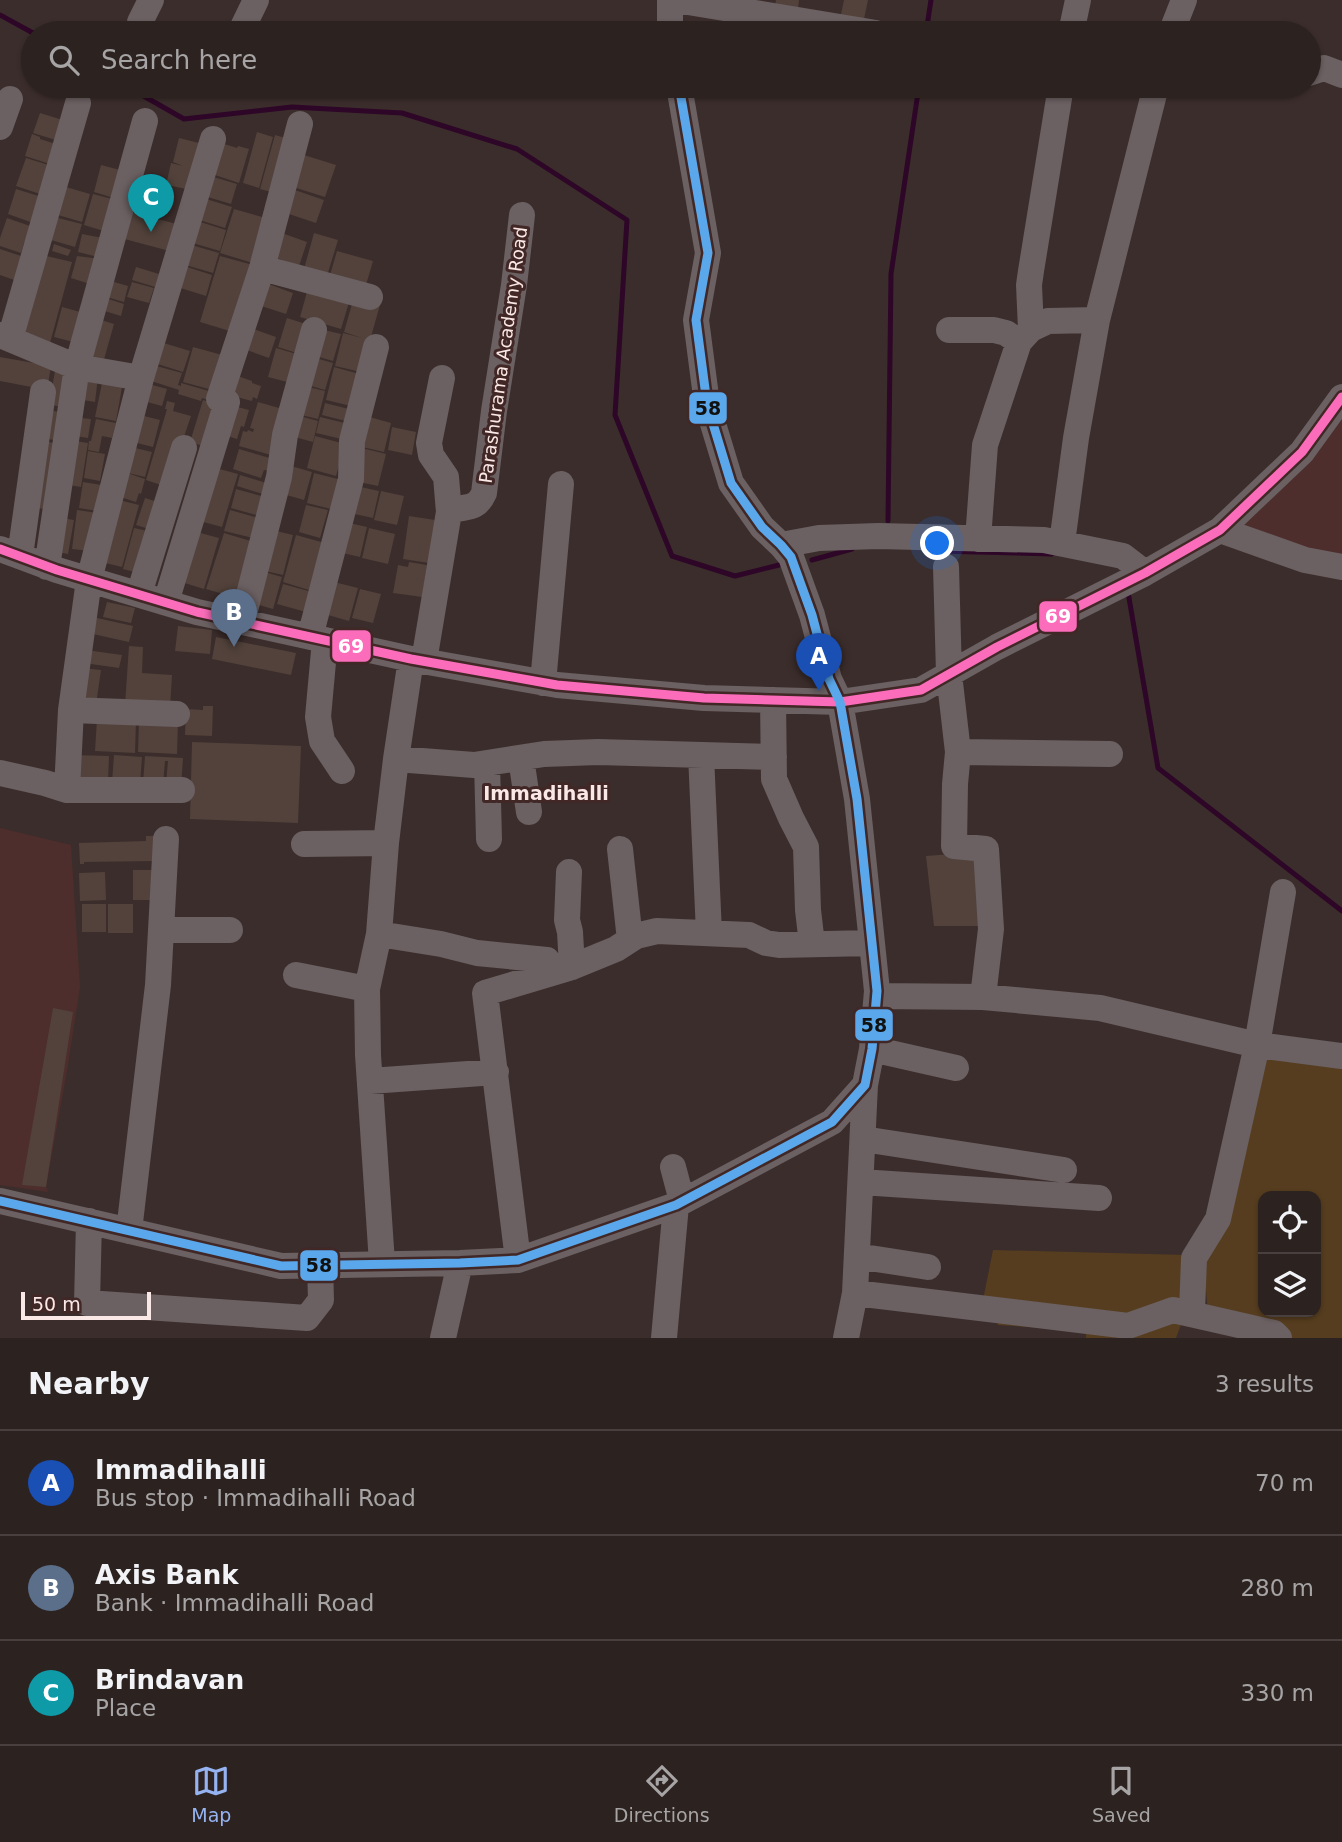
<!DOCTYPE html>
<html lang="en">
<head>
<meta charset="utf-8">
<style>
	body { margin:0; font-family:"DejaVu Sans",sans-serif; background:#382f2d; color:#f1f3f6 }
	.controls { position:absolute; right:21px; bottom:21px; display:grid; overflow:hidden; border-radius:14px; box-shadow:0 2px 5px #0004 }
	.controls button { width:63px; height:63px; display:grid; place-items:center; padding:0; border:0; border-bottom:2px solid #483f3e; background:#2c2220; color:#f1f3f6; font:35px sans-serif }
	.scale { position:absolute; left:21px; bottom:18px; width:130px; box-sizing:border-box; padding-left:7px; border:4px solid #fae8e7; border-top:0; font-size:19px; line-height:24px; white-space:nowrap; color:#fae8e7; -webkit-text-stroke:5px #412725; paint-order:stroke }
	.you { position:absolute; left:938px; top:544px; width:24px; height:24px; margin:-18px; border:5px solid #fff; border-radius:50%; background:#1a73e8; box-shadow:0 0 0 10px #1a73e833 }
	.badge { display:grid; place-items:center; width:46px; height:46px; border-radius:50%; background:#95b2f1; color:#fff; font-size:23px; font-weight:700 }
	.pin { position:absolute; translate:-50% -58px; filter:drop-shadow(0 2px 4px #0008) }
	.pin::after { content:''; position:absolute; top:37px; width:24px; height:21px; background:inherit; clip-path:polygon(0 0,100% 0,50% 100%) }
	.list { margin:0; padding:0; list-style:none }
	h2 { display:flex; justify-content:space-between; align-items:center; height:91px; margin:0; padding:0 28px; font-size:30px }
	h2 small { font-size:23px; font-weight:400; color:#a6a4a5 }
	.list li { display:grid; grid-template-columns:46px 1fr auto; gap:21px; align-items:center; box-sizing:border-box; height:105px; padding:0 28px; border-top:2px solid #483f3e }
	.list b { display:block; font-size:26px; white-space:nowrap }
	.list p { margin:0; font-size:23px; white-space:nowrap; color:#a6a4a5 }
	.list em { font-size:23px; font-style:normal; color:#a6a4a5 }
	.icon { flex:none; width:38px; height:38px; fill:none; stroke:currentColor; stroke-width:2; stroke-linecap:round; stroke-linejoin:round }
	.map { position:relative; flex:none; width:1342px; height:1338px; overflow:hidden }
	.search { position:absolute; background:#2c2220; box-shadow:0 2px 5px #0004; left:21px; right:21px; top:21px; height:77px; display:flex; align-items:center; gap:18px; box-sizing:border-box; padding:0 24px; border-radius:38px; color:#a6a4a5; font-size:26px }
	.sheet { height:406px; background:#2c2220 }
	nav { display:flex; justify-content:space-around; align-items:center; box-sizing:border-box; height:98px; border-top:2px solid #483f3e; background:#2c2220; font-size:19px; color:#a6a4a5 }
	nav a { display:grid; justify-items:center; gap:4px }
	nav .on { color:#95b2f1 }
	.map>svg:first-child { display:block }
	.built { fill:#4d2e2c }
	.green { fill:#563d1f; fill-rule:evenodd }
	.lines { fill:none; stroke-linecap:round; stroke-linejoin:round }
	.stream { stroke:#2e0628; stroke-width:5 }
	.building { fill:#52423b }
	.minor { stroke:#6b6062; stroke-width:26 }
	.bus-1-casing { stroke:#412725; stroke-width:14 }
	.bus-2-casing { stroke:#412725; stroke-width:14 }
	.bus-1 { stroke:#fb6dba; stroke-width:9 }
	.bus-2 { stroke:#5aa8eb; stroke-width:9 }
	.labels { text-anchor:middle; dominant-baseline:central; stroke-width:6; stroke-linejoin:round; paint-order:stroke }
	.street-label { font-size:18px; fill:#fae8e7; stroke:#412725 }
	.neighbourhood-label { font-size:19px; font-weight:bold; fill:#fae8e7; stroke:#412725 }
	.line-badge { stroke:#412725; stroke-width:2.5 }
	.badge-label { font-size:19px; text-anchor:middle; font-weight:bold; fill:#fff }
	.pale-badge-label { font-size:19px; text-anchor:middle; font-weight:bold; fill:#111 }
</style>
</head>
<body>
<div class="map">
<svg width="1342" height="1338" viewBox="0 0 1342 1338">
	<rect width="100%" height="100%" fill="#3b2d2b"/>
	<path class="built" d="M1342,397V561L1220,530Z
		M0,828L71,845L80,987L68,1065L46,1187L48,1192L0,1185Z"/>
	<path class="green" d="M1264,1051L1342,1067V1338H1269L1208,1314L1201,1229ZM1263,1196H1316V1312H1263Z
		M993,1250L1186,1255L1185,1314L1176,1338H1086V1331L998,1325L999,1306L982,1305Z"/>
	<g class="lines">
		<path class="stream" d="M0,15L33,33
			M926,33L931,0
			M126,86L184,119L292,107L402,113L517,149L627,220L615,415L672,556L735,576L779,565
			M888,521L891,274L919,86
			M936,551L1052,554
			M812,560L852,549
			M1128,592L1158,768L1342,911"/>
	</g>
	<path class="building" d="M776,0H799L798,9L775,5Z
		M844,0H868L863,24L840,19Z
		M40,113L66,121L59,141L33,133Z
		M257,132L273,137L259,188L243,183Z
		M32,134L40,137V139L59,145L53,165L25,156Z
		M275,135L289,139L275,193L260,189Z
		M179,138L199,143L187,189L166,185L171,163L183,166L173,162Z
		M218,142L237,148L238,146L249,149L239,183L209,173Z
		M304,155L336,165L325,197L293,187Z
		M26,158L52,166L40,194L16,186Z
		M101,165L124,171L117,199L94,192Z
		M207,175L237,184L231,204L201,195Z
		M136,179L159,185L150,214L128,208Z
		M59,185L90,194L82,222L51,213Z
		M16,189L42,197L33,223L8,214Z
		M292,189L324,200L316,223L283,212Z
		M93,194L116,200L107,232L84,225Z
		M200,197L232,207L225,228L193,218Z
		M234,209L269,219L256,264L220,253Z
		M124,210L184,226L177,253L117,237Z
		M50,216L82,224L75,247L44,238Z
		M7,218L33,227L24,243L21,253L0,246V238Z
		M194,220L226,230L220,251L189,242Z
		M279,232L307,242L299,266L271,256Z
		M314,233L338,240L327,276L304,269Z
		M82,234L103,238L98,257L78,252Z
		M54,244L71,250L68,256L52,251Z
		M188,244L219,253L213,273L182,264Z
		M0,249L24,257L17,281L0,275Z
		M337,251L373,261L366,285L330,275Z
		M38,254L72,262L50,343L17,335Z
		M77,256L100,259L93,285L71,278Z
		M220,256L253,265L233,332L200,322Z
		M181,265L212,275L206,296L174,286Z
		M136,267L159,274L155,287L132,280Z
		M107,280L128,286L124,302L103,296Z
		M132,282L154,288L149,303L127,297Z
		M263,282L293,293L286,314L255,304Z
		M307,292L350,299L341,329L300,317Z
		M102,297L124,304L121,316L98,309Z
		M354,297L380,305L361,372L335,366L343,333L362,338L344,332Z
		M62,307L84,313L77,343L54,337Z
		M95,318L114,324L103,363L84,357Z
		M287,318L309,325L300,354L278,347Z
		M248,327L276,337L269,358L241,348Z
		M320,329L341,334L333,361L312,355Z
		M157,341L190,351L183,372L151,362Z
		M193,347L226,356L216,391L183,382Z
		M276,348L300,355L291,383L268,377Z
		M0,357L51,366L47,390L0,381Z
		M312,357L333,363L325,390L304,384Z
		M153,365L182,373L178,385L181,386V383L216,393L213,402L202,398L201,401L178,394L179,390L148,380Z
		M334,367L363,375L355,407L326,400Z
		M55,371L72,374L66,407L49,405Z
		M79,375L98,377L95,402L76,399Z
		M235,375L252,381V383L261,386L257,399L253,397L252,401L229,395Z
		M102,383L122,387L116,421L95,417Z
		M145,383L167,389L162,406L140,400Z
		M304,386L325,391L318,419L297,414Z
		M203,400L221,406L207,447L190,442Z
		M167,401L175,403L173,411L191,416L167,487L146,480L167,409H165Z
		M258,402L286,410L271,455L239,446L243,431L247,432L248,430L253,432L254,429L250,428Z
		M325,403L353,410L350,422L322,415Z
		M230,405L249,410L244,427L241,426L237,439L221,434Z
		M48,410L65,413L60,441L42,438Z
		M140,415L160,420L153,447L133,442Z
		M296,415L318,421L313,442L291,436Z
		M366,416L391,423L384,452L358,446Z
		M72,417L91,419L88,438L69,435Z
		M320,417L349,424L346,440L316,433Z
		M96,419L116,423L112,438L102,436L99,452L88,450L89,441H91Z
		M392,427L416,432L412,455L388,450Z
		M315,436L345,444L336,476L307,468Z
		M69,440L88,443L81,487L62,484Z
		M43,441L60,444L49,510L33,507Z
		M131,447L152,452L145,477L124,472Z
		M362,448L386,454L378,486L354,481Z
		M239,449L273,459L269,471L264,470L261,478L233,469Z
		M88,451L105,454L100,481L84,478Z
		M291,466L312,472L304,500L283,494Z
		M212,467L238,474L222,527L196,520Z
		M124,472L145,479L141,494L139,493L136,502L117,496Z
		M314,473L342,480L335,510L307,503Z
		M240,475L270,484L266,495L237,486Z
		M83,482L102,485L97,511L79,508Z
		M356,486L379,491L373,518L350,513Z
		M236,489L265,497L260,516L231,508Z
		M381,491L404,496L397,525L374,520Z
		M145,498L161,503L152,530L136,525Z
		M119,500L139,505L122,567L101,562Z
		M306,505L328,510L320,538L299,532Z
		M77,510L98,513L91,551L72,549Z
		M230,510L259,518L253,538L224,531Z
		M409,516L435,520L429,563L403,559Z
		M56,517L74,520L68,554L51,551Z
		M345,522L367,527L360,557L338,552Z
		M134,528L153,532L142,574L123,569Z
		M369,528L395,534L388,564L362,558Z
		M272,530L293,535L283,575L261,570Z
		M193,531L219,538L204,589L178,581Z
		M224,533L254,542L237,598L206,589Z
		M296,535L325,543L312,591L283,582Z
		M409,562L427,565L422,597L393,593L398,565L408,567Z
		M261,571L282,577L273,609L252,603Z
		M330,581L358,588L349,621L321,613Z
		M283,584L312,592L306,612L277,604Z
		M360,589L381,594L373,623L352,618Z
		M107,602L135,608L131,623L103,617Z
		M88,616L133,626L129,642L84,632Z
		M178,626L212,630L210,654L175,651Z
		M216,637L296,653L291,675L212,659Z
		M129,646L143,647L142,673L172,675L170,708L125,705Z
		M86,650L122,655L119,668L84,663Z
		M82,668L101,670L96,705L77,702Z
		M203,706H213L212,736L185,735L186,709L203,710Z
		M97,719L136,720L135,753L95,751Z
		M139,720L178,721L177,754L138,752Z
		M192,742L301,746L298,823L190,819Z
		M73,755L109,756L108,782L72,781Z
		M114,755L142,757L140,784L112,782Z
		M145,756L183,758L181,787L166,785L168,761H165L163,785L143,784Z
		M146,836H154L155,861L84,862V864H80L79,843L146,841Z
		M977,852L982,926H934L926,856Z
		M133,870H160V900H133Z
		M105,872L106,900L80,901L79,873Z
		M82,904H106V932H82Z
		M108,904H133V933H108Z
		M53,1008L73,1012L46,1187L22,1185Z"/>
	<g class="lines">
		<path class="minor" d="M670,0V33
			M676,0L876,33
			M140,22L151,0
			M241,31L256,0
			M1071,33L1078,0
			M1171,33L1184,0
			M1309,73L1324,68L1342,75
			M0,127L10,99
			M262,268L370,297
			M1031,329L1029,285L1031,271L1061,86
			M949,330H994L1006,333L1019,342
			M0,335L77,367L141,378
			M10,339L78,103
			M442,378L429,443L431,455L446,477L449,512
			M1220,530L1305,560L1342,567
			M978,539L985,445L1019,342L1031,329L1048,321L1097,320
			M1062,543L1076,438L1097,320L1156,86
			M781,545L819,538L878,536L1044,540L1123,556L1145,573
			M0,549L57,570L197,612L411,659L557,685L704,698L840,702L921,690L997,647L1145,573L1220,530L1302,452L1342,397
			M20,556L43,392
			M47,567L77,367L145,121
			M946,567L949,674L958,752L955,784L954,846L986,849L991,929L983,997
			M139,594L184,448
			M166,602L227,402L219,399L262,268L300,124
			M242,622L279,477L285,435L314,330
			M310,637L351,479L352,441L376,347
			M325,640L318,717L322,741L342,771
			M424,661L449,512C463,504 475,513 484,493L494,411L514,285L522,215
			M543,683L561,484
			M773,700L774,779L791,818L806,847L808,910L812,944
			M71,710L177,714
			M958,752L1110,754
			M701,755L709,933
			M521,758L529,812
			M396,759L474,765L544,754L598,752L774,757
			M487,763L489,839
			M0,773L45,783L67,790L71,710L89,580L141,378L213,139
			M67,790H182
			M304,844L386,843
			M620,849L630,940
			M569,872L567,920L570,932L572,967
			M162,930H230
			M379,934L441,944L477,953L547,960L555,972
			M296,975L367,989
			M877,996L983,997L1100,1008L1257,1045L1342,1056
			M872,1049L956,1068
			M370,1081L496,1072
			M863,1139L1064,1170
			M673,1167L682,1201
			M861,1182L1099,1198
			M0,1201L281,1266L460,1263L518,1260L676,1205L832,1122L865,1085L872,1049L877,991L857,799L840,702L829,679L812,615L791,557L781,545L762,527L731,483L707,404L696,320L708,253L679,86
			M89,1221L87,1303L307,1318L321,1300L320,1265
			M129,1231L158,985L166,839
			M857,1256L928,1267
			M518,1260L485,993L572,967L616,949L636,936L657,931L749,935L766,943L779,945L872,943
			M382,1263L368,1055L367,989L379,934L386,843L396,759L411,659
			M855,1293L1128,1326L1173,1310L1274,1333L1279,1338
			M1192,1313L1194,1258L1218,1219L1257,1045L1283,892
			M443,1338L460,1263
			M664,1338L676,1205
			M846,1338L855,1293L865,1085"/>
		<defs>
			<path id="bus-1" d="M0,549L57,570L197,612L411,659L557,685L704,698L840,702L921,690L997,647L1145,573L1220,530L1302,452L1342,397"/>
			<path id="bus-2" d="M0,1201L281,1266L460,1263L518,1260L676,1205L832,1122L865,1085L872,1049L877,991L857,799L840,702L829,679L812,615L791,557L781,545L762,527L731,483L707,404L696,320L708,253L679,86"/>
		</defs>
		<use href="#bus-1" class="bus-1-casing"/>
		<use href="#bus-2" class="bus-2-casing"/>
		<use href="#bus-1" class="bus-1"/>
		<use href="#bus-2" class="bus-2"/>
	</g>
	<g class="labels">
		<g class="street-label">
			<text transform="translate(503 355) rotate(-82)">Parashurama Academy Road</text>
		</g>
		<g class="neighbourhood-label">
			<text x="546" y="793">Immadihalli</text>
		</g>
	</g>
	<g class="line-badge">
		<rect x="688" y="391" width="40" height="34" rx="7" fill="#5aa8eb"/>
		<rect x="1038" y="600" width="40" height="33" rx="7" fill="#fb6dba"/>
		<rect x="331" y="629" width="41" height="34" rx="7" fill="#fb6dba"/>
		<rect x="854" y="1008" width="40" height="34" rx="7" fill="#5aa8eb"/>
		<rect x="299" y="1249" width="40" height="33" rx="7" fill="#5aa8eb"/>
	</g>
	<g class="badge-label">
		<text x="1058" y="623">69</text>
		<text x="351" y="653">69</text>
	</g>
	<g class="pale-badge-label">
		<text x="708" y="415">58</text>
		<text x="874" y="1032">58</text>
		<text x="319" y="1272">58</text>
	</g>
</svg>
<div class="controls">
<button><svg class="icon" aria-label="locate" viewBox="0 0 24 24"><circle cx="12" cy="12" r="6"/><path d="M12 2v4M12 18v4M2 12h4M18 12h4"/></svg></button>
<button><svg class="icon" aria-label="layers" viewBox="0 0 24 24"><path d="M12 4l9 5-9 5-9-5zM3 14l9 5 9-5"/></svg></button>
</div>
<div class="scale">50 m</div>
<div class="you"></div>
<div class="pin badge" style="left:819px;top:691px;background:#1a4fb4">A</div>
<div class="pin badge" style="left:234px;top:647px;background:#5c6f8a">B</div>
<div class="pin badge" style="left:151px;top:232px;background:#0f9aa8">C</div>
<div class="search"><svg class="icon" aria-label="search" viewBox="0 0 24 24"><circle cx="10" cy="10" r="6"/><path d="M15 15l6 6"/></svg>Search here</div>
</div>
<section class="sheet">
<h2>Nearby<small>3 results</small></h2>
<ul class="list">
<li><span class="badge" style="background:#1a4fb4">A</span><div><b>Immadihalli</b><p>Bus stop · Immadihalli Road</p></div><em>70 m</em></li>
<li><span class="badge" style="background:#5c6f8a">B</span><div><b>Axis Bank</b><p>Bank · Immadihalli Road</p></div><em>280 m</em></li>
<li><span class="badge" style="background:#0f9aa8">C</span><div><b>Brindavan</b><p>Place</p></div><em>330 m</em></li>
</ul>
</section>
<nav>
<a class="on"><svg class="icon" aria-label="map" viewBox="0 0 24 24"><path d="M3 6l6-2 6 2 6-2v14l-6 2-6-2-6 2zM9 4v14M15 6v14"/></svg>Map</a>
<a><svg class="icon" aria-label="directions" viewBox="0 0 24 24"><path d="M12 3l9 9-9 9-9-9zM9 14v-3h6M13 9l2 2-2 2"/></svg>Directions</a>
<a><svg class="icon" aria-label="saved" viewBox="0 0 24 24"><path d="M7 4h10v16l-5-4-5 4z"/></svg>Saved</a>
</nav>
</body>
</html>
